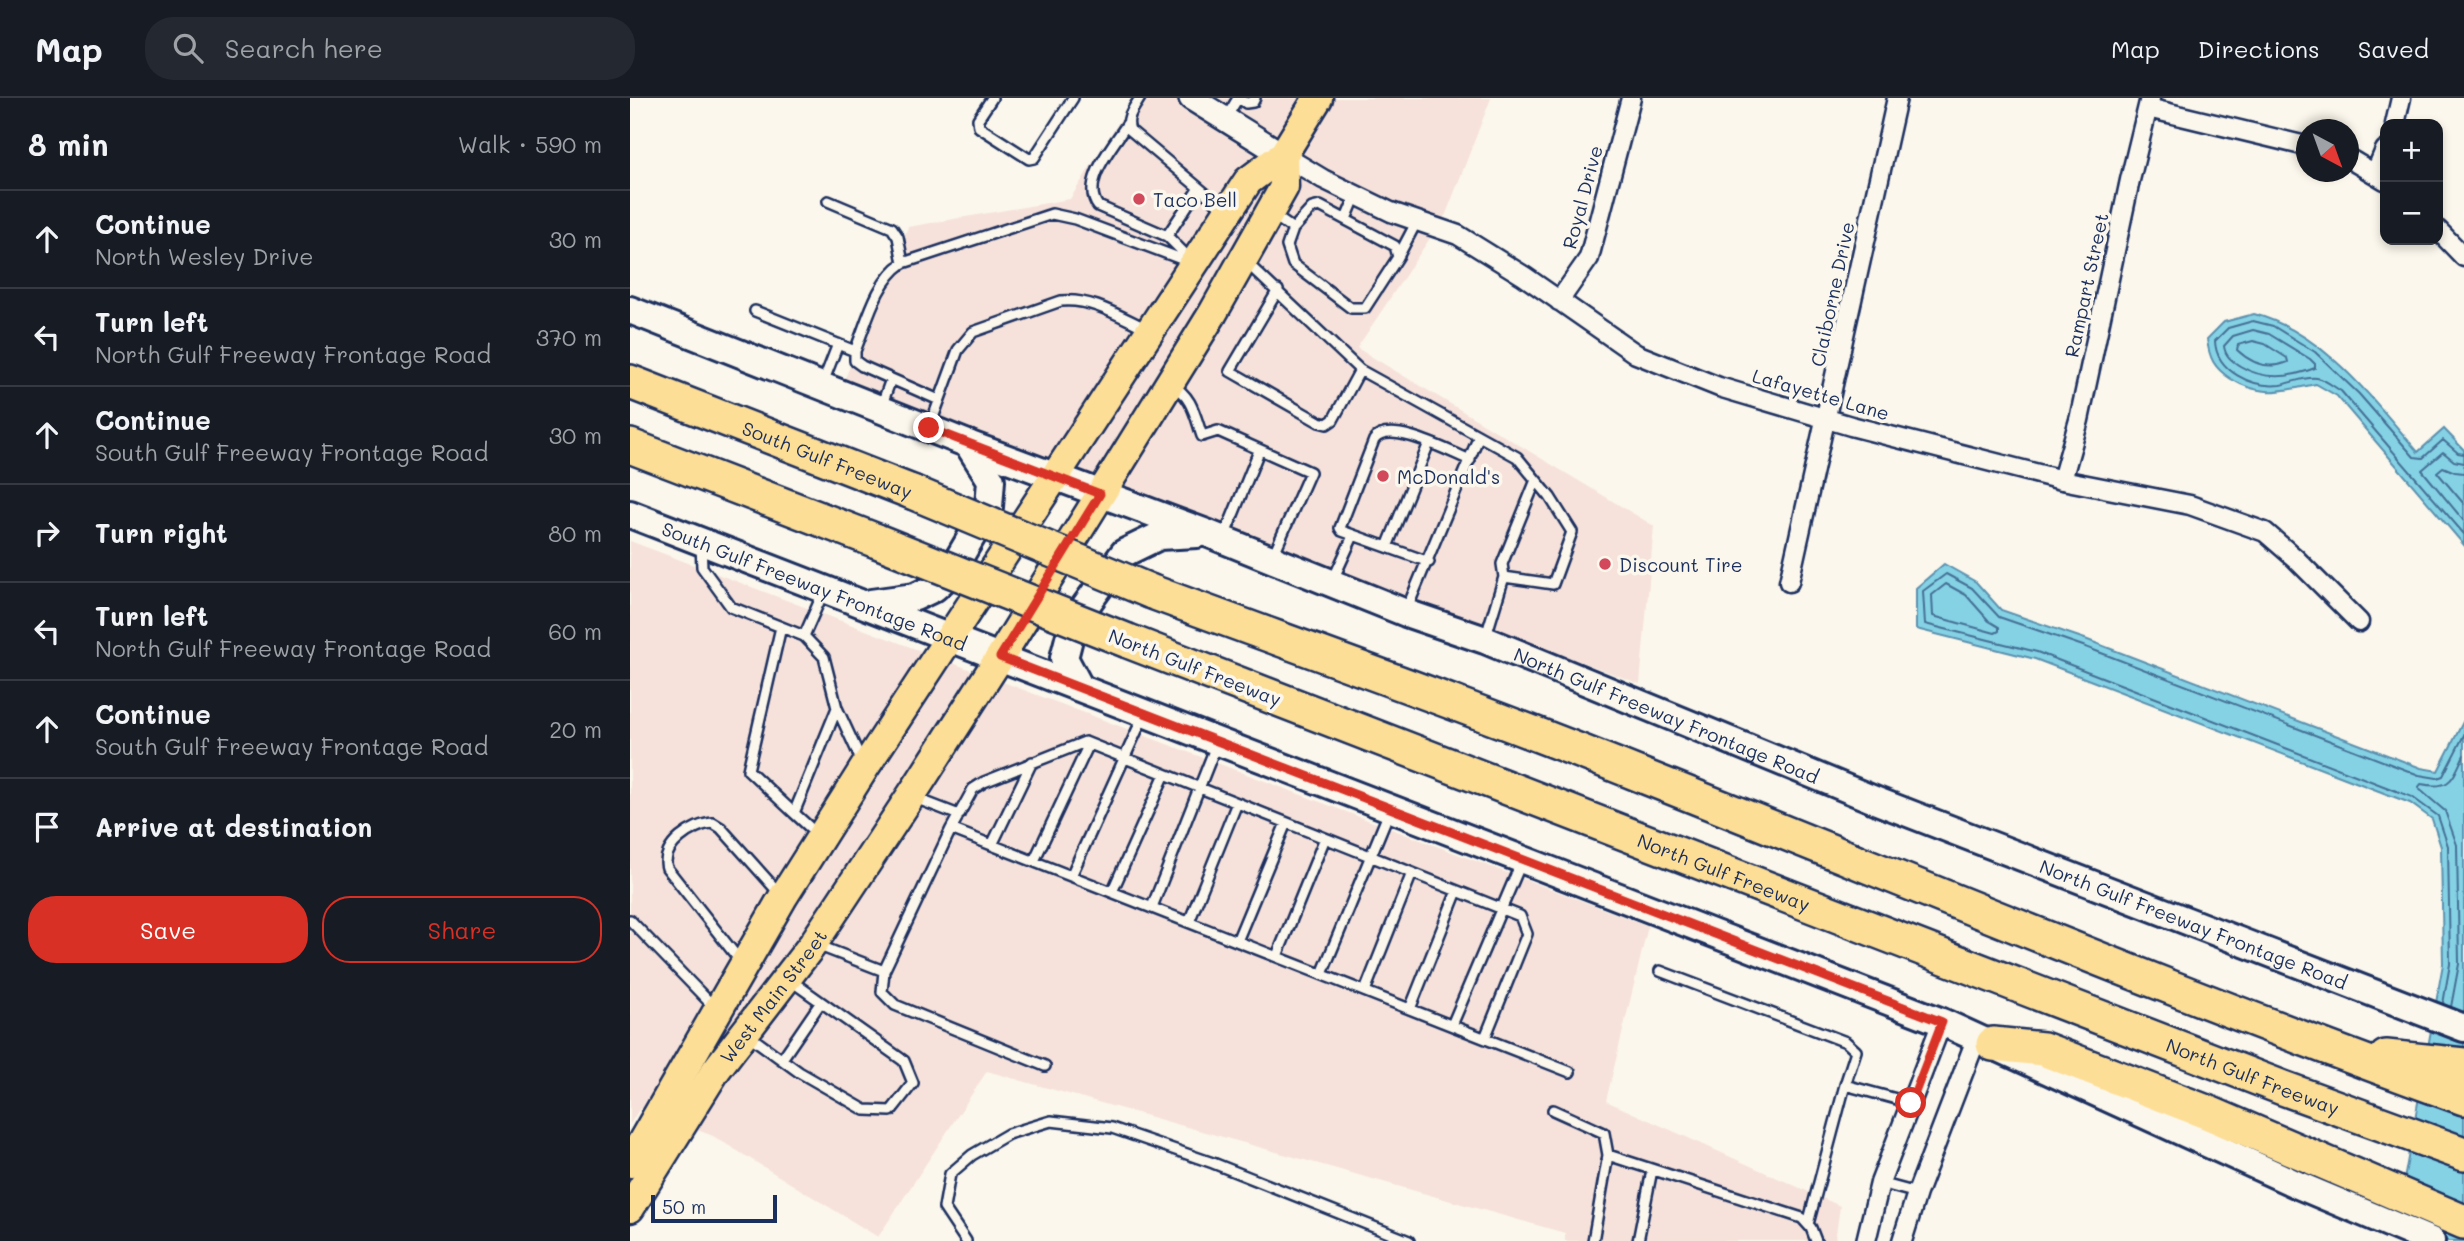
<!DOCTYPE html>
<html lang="en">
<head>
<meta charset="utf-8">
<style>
	body { margin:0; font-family:Mali,sans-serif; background:#242831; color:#f1f3f6 }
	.controls { position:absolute; right:21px; top:21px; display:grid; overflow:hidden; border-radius:14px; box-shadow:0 4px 10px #0003 }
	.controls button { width:63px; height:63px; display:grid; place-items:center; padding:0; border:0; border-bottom:2px solid #363941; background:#171b24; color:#f1f3f6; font:35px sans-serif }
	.compass { position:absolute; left:1666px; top:21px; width:63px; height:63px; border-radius:50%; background:#171b24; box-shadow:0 4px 10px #0003; rotate:139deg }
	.scale { position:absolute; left:21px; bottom:18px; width:126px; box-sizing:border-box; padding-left:7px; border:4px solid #1b2f5e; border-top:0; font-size:19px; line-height:24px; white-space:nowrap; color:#1b2f5e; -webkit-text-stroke:5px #fbf7ec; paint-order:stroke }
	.stop { position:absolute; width:21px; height:21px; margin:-16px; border:5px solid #d93025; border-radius:50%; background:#fff }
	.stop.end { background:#d93025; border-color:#fff; box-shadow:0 2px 7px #0008 }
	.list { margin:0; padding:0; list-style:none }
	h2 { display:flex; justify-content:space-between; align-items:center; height:91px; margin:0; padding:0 28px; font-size:30px }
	h2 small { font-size:23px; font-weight:400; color:#9ea1a6 }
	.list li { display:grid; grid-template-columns:46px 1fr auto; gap:21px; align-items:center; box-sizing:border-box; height:98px; padding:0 28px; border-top:2px solid #363941 }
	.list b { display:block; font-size:26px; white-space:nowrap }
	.list p { margin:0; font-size:23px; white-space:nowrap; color:#9ea1a6 }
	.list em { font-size:23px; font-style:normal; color:#9ea1a6 }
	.actions { display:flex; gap:14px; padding:21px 28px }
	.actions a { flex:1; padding:16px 0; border:2px solid #d93025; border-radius:28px; text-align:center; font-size:24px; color:#d93025 }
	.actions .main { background:#d93025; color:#fff }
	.icon { flex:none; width:38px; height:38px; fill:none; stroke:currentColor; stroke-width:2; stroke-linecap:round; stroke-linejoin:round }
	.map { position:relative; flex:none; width:1834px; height:1143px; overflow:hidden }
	header { display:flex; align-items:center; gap:42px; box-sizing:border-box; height:98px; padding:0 35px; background:#171b24; border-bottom:2px solid #363941 }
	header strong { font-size:33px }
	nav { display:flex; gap:38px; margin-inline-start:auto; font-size:24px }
	.search { width:490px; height:63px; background:#242831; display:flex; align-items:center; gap:18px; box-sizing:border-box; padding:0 24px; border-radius:28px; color:#9ea1a6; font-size:26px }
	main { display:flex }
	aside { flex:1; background:#171b24 }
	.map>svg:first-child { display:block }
	.built { fill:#f6e2da }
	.water { fill:#85d2e5; stroke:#5b91af; stroke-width:2 }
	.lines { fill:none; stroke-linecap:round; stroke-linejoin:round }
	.shore { stroke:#457094; stroke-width:2 }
	.service-casing { stroke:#1b2f5e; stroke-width:14 }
	.minor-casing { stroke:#1b2f5e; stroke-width:23 }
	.tertiary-casing { stroke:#1b2f5e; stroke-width:28 }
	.secondary-casing { stroke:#1b2f5e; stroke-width:32 }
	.primary-casing { stroke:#1b2f5e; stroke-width:33 }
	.motorway-casing { stroke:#1b2f5e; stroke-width:38 }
	.service { stroke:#fbf7ec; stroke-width:9 }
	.minor { stroke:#fbf7ec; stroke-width:18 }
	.tertiary { stroke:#fbf7ec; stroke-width:23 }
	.secondary { stroke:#fbf7ec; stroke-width:26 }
	.primary { stroke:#fdde96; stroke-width:28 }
	.motorway { stroke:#fdde96; stroke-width:33 }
	.motorway-bridge-casing { stroke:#1b2f5e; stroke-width:38; stroke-linecap:butt }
	.motorway-bridge { stroke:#fdde96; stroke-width:33 }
	.route { stroke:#d93025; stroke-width:9 }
	.poi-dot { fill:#d1495b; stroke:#fbf7ec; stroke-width:2.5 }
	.labels { text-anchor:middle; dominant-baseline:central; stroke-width:7; stroke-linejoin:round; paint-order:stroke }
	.street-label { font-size:19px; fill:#1b2f5e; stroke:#fbf7ec }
	.poi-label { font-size:19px; fill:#1b2f5e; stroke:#fbf7ec; text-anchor:start }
</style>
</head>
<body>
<header>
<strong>Map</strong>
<div class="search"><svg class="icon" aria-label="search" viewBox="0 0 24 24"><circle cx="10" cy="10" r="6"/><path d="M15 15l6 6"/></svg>Search here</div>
<nav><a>Map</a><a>Directions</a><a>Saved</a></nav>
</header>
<main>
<aside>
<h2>8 min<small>Walk · 590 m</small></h2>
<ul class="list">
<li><svg class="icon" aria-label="ahead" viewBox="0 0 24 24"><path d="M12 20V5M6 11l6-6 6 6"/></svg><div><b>Continue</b><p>North Wesley Drive</p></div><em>30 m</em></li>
<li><svg class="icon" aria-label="left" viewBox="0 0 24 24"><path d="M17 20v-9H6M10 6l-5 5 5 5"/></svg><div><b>Turn left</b><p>North Gulf Freeway Frontage Road</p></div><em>370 m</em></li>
<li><svg class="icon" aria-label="ahead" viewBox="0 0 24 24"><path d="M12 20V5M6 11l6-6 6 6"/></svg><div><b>Continue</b><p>South Gulf Freeway Frontage Road</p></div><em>30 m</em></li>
<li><svg class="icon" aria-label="right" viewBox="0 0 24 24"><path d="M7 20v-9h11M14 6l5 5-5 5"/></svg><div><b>Turn right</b></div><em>80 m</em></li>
<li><svg class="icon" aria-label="left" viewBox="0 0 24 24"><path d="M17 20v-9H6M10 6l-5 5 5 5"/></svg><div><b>Turn left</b><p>North Gulf Freeway Frontage Road</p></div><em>60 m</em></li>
<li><svg class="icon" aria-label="ahead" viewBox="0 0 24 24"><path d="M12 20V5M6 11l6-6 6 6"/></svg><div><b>Continue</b><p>South Gulf Freeway Frontage Road</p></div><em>20 m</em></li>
<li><svg class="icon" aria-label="arrive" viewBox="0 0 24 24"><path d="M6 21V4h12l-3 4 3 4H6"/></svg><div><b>Arrive at destination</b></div></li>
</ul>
<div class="actions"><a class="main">Save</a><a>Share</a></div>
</aside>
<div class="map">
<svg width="1834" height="1143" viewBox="0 0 1834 1143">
	<rect width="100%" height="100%" fill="#fbf7ec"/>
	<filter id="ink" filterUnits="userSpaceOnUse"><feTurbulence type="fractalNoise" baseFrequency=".0143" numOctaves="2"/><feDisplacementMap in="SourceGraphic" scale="14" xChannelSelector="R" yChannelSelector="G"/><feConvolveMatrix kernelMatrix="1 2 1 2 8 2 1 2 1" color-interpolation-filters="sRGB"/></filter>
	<g filter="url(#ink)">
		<path class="built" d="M504,0H861L816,116L727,250L1024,428L1010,586L213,285L278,129L440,101Z
			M0,443L1018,828L976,1003L1210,1108L1205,1143H935V1135L357,973L248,1139L83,1038L10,1010L0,1026Z"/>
		<path class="water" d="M1624,216C1695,235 1742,301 1788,354L1814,331L1834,352V447L1707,298L1686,286C1652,293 1632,300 1601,281C1584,270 1579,260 1577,241L1594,224Z
			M1314,466L1346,484L1371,512L1455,541L1791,670L1808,673L1834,622V1143H1763L1813,866L1811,749L1802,721L1780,705L1405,561L1286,531V490Z"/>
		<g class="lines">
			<path class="shore" d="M1623,232L1639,236L1680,261L1685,266V270C1660,280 1633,282 1610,268C1602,263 1595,258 1594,248L1603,238Z
				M1623,243L1635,246L1657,260L1658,264C1639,272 1622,266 1607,252L1608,247Z
				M1834,356L1828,355L1813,342L1793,360L1784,359L1729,296L1685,254L1643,228L1623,223L1598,230L1585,243C1586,273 1622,290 1650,287C1661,285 1676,278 1687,280C1695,281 1704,289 1711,293L1834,436
				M1834,365L1824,363L1813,354L1792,372L1834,423
				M1834,375L1825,374L1813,369L1807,374L1834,406
				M1316,486L1336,497L1359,523L1369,529V533L1365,535L1303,518L1302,497Z
				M1813,906L1820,866L1818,748L1808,718L1782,699L1407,554L1295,526L1293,493L1316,476L1342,490L1369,519L1453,548L1789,677L1807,680L1813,678L1834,637
				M1821,909L1829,866L1827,747L1815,713L1788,690L1791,686C1822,692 1822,681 1834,657"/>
			<defs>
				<path id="service" d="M362,0L348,21L349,29L399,61L404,60L443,0
					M510,0C504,10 495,20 500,32L594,111
					M609,0L616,5L623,4L625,0
					M596,20L608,0
					M497,26C484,47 450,84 468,108L537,138L561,162
					M198,103L262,130L268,139L273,165
					M643,117L663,131L657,148L663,166L721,210H735L768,159L765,148L690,108L682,110L663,131
					M716,121L726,97
					M537,138L569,90
					M768,159L787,123
					M617,165L730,272L887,359L920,399L942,434L923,486L874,479L856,538
					M648,192L600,273L689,324L697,326L703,322L730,272
					M125,213L225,253
					M192,287L208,246
					M541,287C562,297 565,318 572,338L588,333L680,374L642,460
					M309,302L232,268L225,263V253C237,224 246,183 273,165L422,116L445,121L562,165
					M251,309L261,281
					M300,328L328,252L343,234L431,203C462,200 489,218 517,231
					M594,439L629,353
					M71,448L72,469L101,509L174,538L194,559L207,610L232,664
					M757,449L799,345
					M799,464L712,433L710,430L744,342C759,321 820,354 840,362
					M874,479L872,466L906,382
					M702,484L723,438
					M776,513L849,338
					M151,529L118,672L164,715
					M174,538L193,495
					M285,700L329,717
					M321,731L940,974
					M187,736L164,715L207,610
					M362,747L402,664
					M404,763L459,646
					M441,778L513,619
					M482,794L535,676
					M522,809L587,645
					M0,822L84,909
					M559,824L607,705
					M607,843L656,725
					M187,847L254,873
					M647,858L695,740
					M111,864L37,770C30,748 63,726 83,725L91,730L150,796
					M1030,873L1216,944L1226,953L1215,987L1281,1005
					M692,876L759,714
					M735,893L782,775
					M780,911L827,793
					M822,927L891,765
					M118,937L169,974L235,1012L261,1013L283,985L274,963L160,882
					M152,961L191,904
					M415,968L265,907L252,894L254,873L321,731L343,691L354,684L455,644L890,818L897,836L855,940
					M923,1012L974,1035L978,1057L963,1143
					M978,1057L1172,1120L1181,1130L1186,1143
					M1250,1085L1287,1095
					M1178,1126L1215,987
					M336,1143L314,1110L320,1076L342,1057L378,1036L421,1023L482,1030L583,1065L779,1143
					M1008,1143L1022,1072"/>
				<path id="minor" d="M1518,10L1676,48
					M1765,26L1771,0
					M653,57L693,81L761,114L828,137L894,178L1006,256L1089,289L1221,328L1432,382L1560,407L1635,434L1665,460L1729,524
					M1718,60L1755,82
					M1745,76L1755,52
					M1808,132L1834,159
					M929,203L959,160L1001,0
					M1432,382L1449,322L1500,82L1520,0
					M1159,484L1267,0
					M1236,1143L1250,1085L1312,924
					M1272,1143L1287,1095L1347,939"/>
				<path id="tertiary" d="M561,0L653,57"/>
				<g id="secondary">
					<path id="s1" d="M0,212L338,346L579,436L776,515L855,542L1247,703L1834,930"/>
					<path id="s2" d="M0,416L1312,924L1668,1087L1801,1143"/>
					<path d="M241,505L285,499L304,490L319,477L359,409L361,382L338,346"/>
					<path d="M449,588L434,560L443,525L494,455L529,438L567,436"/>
				</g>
				<g id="primary">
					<path d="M0,1065L153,799L235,669L618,83L653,57L688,0"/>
					<path id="s3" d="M0,1110L86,972L183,846L288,687L370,559L583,215L654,89L653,57"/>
				</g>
				<g id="motorway">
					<path id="s4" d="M0,284L282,394"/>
					<path d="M0,348L247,443"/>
					<path d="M522,494C687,555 854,614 1018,680C1290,788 1559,901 1834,1000"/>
					<path id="s5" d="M498,543L1653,990L1834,1056"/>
					<path d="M1363,946L1413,951L1579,1015L1834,1124"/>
					<path d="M1756,959L1834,967"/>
				</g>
			</defs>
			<use href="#service" class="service-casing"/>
			<use href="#minor" class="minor-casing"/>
			<use href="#tertiary" class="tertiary-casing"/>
			<use href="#secondary" class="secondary-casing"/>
			<use href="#primary" class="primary-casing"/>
			<use href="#motorway" class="motorway-casing"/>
			<use href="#service" class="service"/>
			<use href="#minor" class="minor"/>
			<use href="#tertiary" class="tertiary"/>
			<use href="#secondary" class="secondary"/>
			<use href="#primary" class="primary"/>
			<use href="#motorway" class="motorway"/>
			<defs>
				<path id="motorway-bridge" d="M282,394L522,494
					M247,443L498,543"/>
			</defs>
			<use href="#motorway-bridge" class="motorway-bridge-casing"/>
			<use href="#motorway-bridge" class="motorway-bridge"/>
		</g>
	</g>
	<g class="lines" filter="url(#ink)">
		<path class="route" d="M299,330L470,396L370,559L1312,924L1281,1005"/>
	</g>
	<g class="poi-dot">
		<circle cx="509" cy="101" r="7"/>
		<circle cx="753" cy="378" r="7"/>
		<circle cx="975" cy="466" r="7"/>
	</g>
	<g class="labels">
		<g class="street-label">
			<text transform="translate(952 99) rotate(-75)">Royal Drive</text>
			<text transform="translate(1456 187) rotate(-78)">Rampart Street</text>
			<text transform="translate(1202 196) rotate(-78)">Claiborne Drive</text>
			<text transform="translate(1191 296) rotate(16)">Lafayette Lane</text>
			<text stroke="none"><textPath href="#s4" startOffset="212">South Gulf Freeway</textPath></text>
			<text stroke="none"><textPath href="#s2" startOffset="198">South Gulf Freeway Frontage Road</textPath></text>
			<text transform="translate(565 569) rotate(21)">North Gulf Freeway</text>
			<text stroke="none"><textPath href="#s1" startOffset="1113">North Gulf Freeway Frontage Road</textPath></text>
			<text stroke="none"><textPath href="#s5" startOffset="639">North Gulf Freeway</textPath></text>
			<text stroke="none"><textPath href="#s1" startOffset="1680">North Gulf Freeway Frontage Road</textPath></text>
			<text stroke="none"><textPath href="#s3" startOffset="256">West Main Street</textPath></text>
			<text stroke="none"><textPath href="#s5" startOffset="1206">North Gulf Freeway</textPath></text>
		</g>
		<g class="poi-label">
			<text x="523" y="101">Taco Bell</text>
			<text x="767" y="378">McDonald's</text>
			<text x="989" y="466">Discount Tire</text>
		</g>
	</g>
</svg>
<div class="controls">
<button>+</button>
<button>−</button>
</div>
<svg class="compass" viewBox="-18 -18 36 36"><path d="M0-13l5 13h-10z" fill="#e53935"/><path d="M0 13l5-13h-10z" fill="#9ea1a6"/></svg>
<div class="scale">50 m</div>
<div class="stop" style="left:1281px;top:1005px"></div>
<div class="stop end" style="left:299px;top:330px"></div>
</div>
</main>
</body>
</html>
